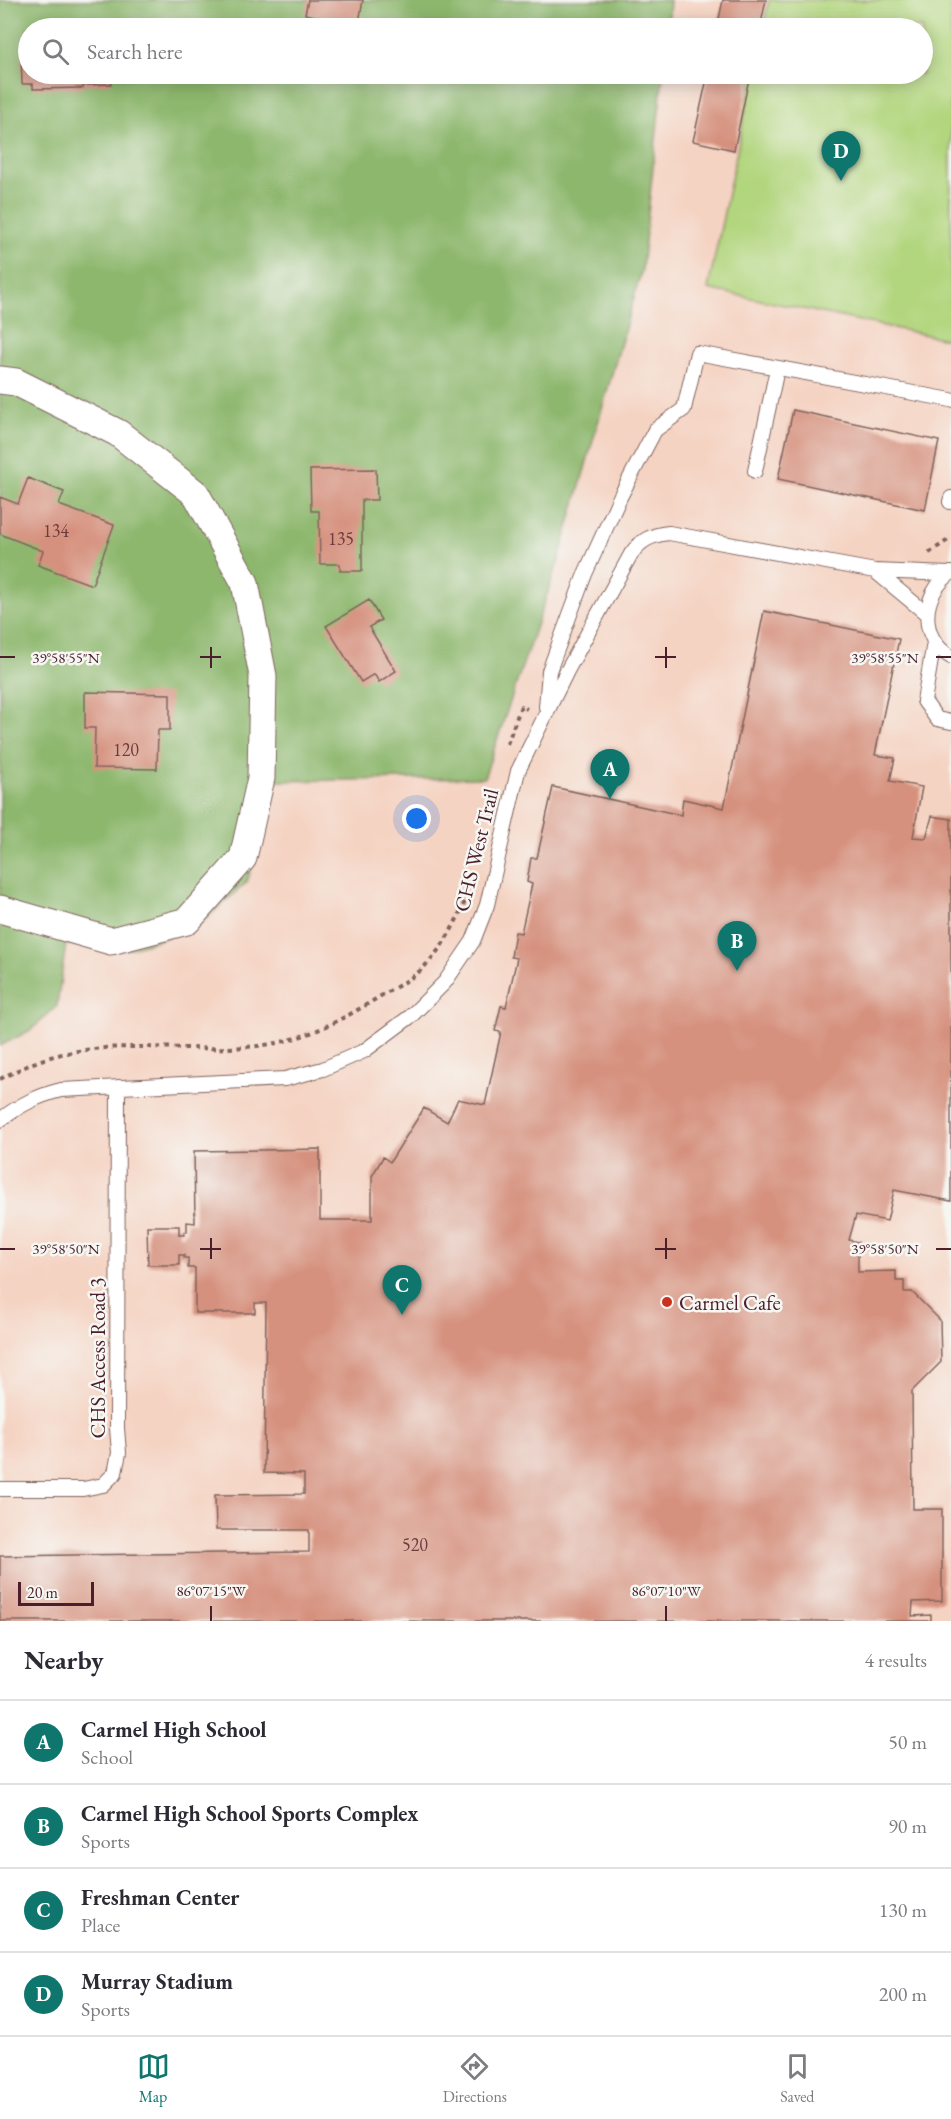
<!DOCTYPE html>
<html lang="en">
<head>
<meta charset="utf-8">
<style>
	body { margin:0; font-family:"EB Garamond",serif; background:#f2f2f3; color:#2b2b33 }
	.scale { position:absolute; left:18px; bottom:15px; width:76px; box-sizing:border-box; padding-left:6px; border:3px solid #4a1f2b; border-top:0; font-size:16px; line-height:21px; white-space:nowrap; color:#4a1f2b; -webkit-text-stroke:4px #f6f6f2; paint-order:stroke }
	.you { position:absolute; left:417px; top:819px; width:21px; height:21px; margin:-15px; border:4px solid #fff; border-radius:50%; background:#1a73e8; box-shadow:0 0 0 9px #1a73e833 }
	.badge { display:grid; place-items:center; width:39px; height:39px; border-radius:50%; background:#0f766e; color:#fff; font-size:20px; font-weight:700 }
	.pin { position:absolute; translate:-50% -50px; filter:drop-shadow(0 2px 3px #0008) }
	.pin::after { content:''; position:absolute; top:32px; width:21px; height:18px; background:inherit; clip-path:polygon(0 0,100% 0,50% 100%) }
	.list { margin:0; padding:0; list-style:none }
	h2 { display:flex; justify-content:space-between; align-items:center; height:78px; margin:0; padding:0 24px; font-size:26px }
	h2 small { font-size:20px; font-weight:400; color:#7c7c81 }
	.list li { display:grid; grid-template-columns:39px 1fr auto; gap:18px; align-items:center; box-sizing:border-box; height:84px; padding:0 24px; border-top:2px solid #e1e1e2 }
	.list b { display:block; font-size:22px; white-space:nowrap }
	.list p { margin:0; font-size:20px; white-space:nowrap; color:#7c7c81 }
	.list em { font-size:20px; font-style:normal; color:#7c7c81 }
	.icon { flex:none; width:33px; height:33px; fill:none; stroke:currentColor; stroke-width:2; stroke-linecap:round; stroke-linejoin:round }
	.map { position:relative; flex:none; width:951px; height:1621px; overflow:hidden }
	.search { position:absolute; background:#fff; box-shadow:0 3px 15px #0003; left:18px; right:18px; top:18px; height:66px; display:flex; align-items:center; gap:15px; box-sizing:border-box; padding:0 21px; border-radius:33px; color:#7c7c81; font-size:22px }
	.sheet { height:414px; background:#fff }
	nav { display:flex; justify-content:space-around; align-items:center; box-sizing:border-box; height:84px; border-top:2px solid #e1e1e2; background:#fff; font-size:16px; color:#7c7c81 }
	nav a { display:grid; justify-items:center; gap:3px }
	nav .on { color:#0f766e }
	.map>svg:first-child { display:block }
	.built { fill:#f5d3c2 }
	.green { fill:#b2d67e; stroke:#7e7a54; stroke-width:1.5 }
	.forest { fill:#8db76d; stroke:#6c6b4c; stroke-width:1.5 }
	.building { fill:#d6917e }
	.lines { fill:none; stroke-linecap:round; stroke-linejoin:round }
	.lane-casing { stroke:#81635d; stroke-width:16 }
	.street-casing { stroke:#81635d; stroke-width:29 }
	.path { stroke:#81635d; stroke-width:4; stroke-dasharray:4.5 4.5; stroke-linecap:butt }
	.lane { stroke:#fff; stroke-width:14 }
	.street { stroke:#fff; stroke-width:27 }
	.ticks { fill:none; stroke:#4a1f2b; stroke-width:2 }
	.poi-dot { fill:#c8321e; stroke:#f6f6f2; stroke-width:2 }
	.labels { text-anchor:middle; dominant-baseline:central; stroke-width:5; stroke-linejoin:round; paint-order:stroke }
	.number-label { font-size:18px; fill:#6d3c40 }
	.street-label { font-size:21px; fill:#4a1f2b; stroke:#f6f6f2 }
	.poi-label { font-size:21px; fill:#4a1f2b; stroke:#f6f6f2; text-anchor:start }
	.ticks-label { font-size:15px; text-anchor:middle; fill:#4a1f2b; stroke:#f6f6f2; stroke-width:5; stroke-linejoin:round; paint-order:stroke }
</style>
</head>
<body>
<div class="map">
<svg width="951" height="1621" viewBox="0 0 951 1621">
	<rect width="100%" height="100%" fill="#f6f6f2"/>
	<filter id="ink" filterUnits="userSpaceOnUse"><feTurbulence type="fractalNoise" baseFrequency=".0167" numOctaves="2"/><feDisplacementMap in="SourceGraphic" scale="12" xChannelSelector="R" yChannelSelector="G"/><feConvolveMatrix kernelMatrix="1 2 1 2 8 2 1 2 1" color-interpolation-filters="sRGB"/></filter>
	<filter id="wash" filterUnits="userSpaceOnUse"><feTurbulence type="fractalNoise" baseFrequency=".008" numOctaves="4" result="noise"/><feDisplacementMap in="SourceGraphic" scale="24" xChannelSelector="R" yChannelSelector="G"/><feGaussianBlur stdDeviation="1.35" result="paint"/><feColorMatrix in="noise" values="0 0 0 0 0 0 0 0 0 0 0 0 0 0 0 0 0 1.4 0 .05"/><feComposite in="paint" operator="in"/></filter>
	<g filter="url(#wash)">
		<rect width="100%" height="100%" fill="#e7e0ba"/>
		<path class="built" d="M670,0H951V1621H0V1046L31,1030L57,1006L66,944L129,949L195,928L247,882L267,818L271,781L559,559L642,269L663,74H922V28H668Z"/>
		<path class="green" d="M769,0H951V340L708,289L753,74H922V28H763Z"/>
		<path class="forest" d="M0,0H670L668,28H28V74H663L642,269L559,559L484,778L272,781L267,818L247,882L195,928L129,949L66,944L57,1006L31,1030L0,1046Z"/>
		<g id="blocks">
			<path class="building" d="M308,0H363L358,28H317L319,17L305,14Z
				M723,0H766L760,28H717Z
				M21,55H28V74H111V84L84,85L83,88L33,89V84H22Z
				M708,74H750L734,150L693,141Z
				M793,410L939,441L925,510L778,479Z
				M376,469L377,500H362V571H340V564H320L319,511H311L310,470Z
				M28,478L64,492L59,505L114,525L92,585L38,565L43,551L0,534V497L18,504Z
				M369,600L381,620L369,627L396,671L379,682L374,674L361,682L326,626Z
				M764,611L899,639L875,755L895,758L890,781L922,787L913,837L926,838L932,816L951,819V1201L894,1190L887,1221L856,1215L849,1240L858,1242V1272L896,1271V1281H904V1292H912L940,1320L941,1362L912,1391L913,1509H942V1601L913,1602L912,1616L931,1615V1621H0V1556L309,1552V1530H216L215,1495L304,1494V1474L264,1473L266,1303H255V1313H195V1268H188V1258H184V1255H179V1265H148L147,1226H179V1235H184V1232H187V1222L195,1223L194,1151L320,1149V1220H372V1176L383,1157L390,1162L424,1108L447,1122L458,1099L485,1105L501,1032L495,1031L501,1006L506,1007L517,958L511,957L515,932L521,933L532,884L527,882L531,858H537L553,787L681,815L683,799L724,808Z
				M85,692L170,694V730H158L157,769L94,768L95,728H85Z"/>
		</g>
	</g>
	<g filter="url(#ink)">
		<use href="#blocks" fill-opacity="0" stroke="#81635d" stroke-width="1.5"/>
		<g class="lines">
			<defs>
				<path id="lane" d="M755,471L777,369
					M950,502L951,498
					M875,571L927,614
					M951,573C921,594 918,638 951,657
					M934,642L924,701L937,719L951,722
					M546,707L549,671L585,574L620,497L655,430L684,409L697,353L951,400
					M0,1120C20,1105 37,1096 61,1090L285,1079L323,1069L364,1051L411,1016L445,982L473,941L487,905L518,771L567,671L631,554C641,540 651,535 669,533L875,571L949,574
					M0,1489H83L103,1485L115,1473L119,1453L117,1428L118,1087"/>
				<path id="street" d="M0,380L16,382L118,433L196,494L245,583L263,676L261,778L243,858L187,921L111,941L0,909"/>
			</defs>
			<use href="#lane" class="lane-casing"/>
			<use href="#street" class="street-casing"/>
			<path class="path" d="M929,553L951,538
				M507,744L521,706L527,709
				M0,1079C18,1070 35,1061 54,1056C125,1037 200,1056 271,1044C311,1037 345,1018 379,997C394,988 412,979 424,967C444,947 459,918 468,893"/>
			<use href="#lane" class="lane"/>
			<use href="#street" class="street"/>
		</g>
	</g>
	<path class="ticks" d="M211,647V668M666,647V668M0,657H15M200,657H221M655,657H676M936,657H951M211,1238V1259M666,1238V1259M0,1249H15M200,1249H221M655,1249H676M936,1249H951M211,1606V1621M666,1606V1621"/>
	<circle class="poi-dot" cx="667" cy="1302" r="6"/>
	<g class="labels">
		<g class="number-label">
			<text x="56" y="530">134</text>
			<text x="341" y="538">135</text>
			<text x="126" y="749">120</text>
			<text x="415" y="1544">520</text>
		</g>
		<g class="street-label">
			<text transform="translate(476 850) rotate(-76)">CHS West Trail</text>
			<text transform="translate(97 1358) rotate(-90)">CHS Access Road 3</text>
		</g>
		<g class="poi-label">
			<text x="679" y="1302">Carmel Cafe</text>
		</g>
	</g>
	<g class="ticks-label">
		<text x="66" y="663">39°58'55"N</text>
		<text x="885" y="663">39°58'55"N</text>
		<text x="66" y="1254">39°58'50"N</text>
		<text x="885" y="1254">39°58'50"N</text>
		<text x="211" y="1596">86°07'15"W</text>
		<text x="666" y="1596">86°07'10"W</text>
	</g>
</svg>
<div class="scale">20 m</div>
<div class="you"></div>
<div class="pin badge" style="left:610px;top:799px">A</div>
<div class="pin badge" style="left:737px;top:971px">B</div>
<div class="pin badge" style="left:402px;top:1315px">C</div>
<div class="pin badge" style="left:841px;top:181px">D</div>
<div class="search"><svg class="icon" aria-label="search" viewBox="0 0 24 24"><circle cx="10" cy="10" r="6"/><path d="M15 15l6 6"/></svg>Search here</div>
</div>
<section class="sheet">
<h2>Nearby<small>4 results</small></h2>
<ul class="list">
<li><span class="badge">A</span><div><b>Carmel High School</b><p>School</p></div><em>50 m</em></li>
<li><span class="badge">B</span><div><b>Carmel High School Sports Complex</b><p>Sports</p></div><em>90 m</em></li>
<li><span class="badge">C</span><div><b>Freshman Center</b><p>Place</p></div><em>130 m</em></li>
<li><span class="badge">D</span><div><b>Murray Stadium</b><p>Sports</p></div><em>200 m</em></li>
</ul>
</section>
<nav>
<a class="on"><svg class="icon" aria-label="map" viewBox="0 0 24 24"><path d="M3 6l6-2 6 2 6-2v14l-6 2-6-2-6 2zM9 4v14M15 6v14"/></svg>Map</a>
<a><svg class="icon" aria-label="directions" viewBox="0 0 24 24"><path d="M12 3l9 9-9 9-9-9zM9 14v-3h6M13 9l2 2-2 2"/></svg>Directions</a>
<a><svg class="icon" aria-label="saved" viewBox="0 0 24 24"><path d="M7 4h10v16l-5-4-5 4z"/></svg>Saved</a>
</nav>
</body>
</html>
